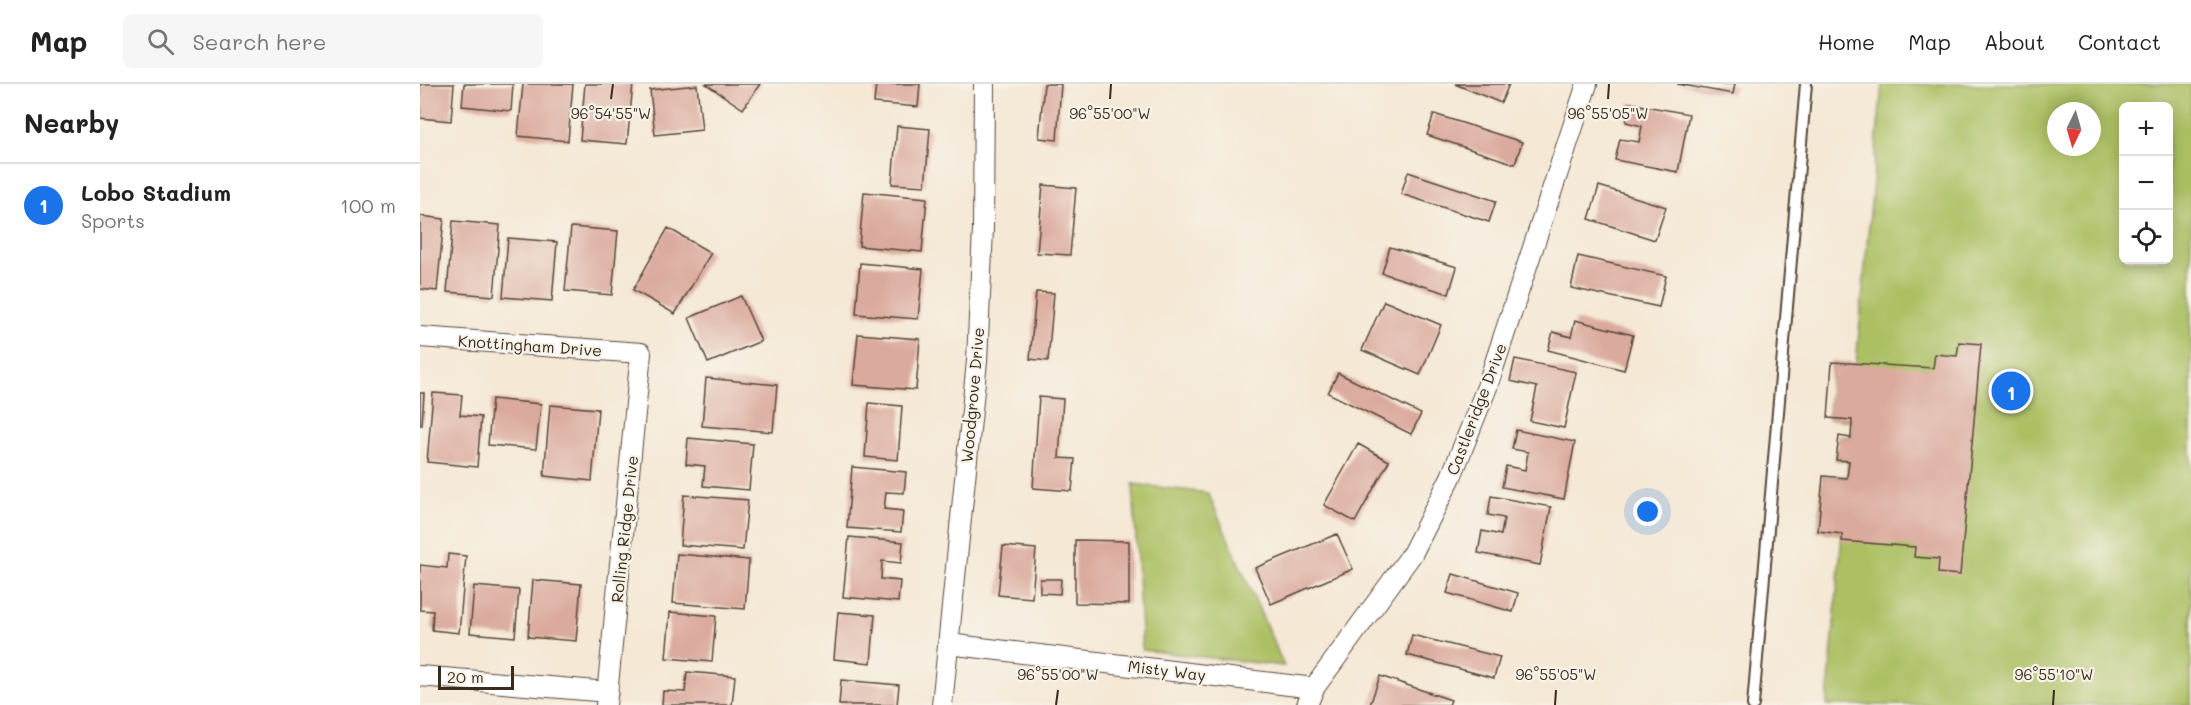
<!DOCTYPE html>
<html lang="en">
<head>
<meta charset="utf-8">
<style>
	body { margin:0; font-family:Mali,sans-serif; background:#f6f6f6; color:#222 }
	.controls { position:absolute; right:18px; top:18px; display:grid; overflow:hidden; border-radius:9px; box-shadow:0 3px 15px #0003 }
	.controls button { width:54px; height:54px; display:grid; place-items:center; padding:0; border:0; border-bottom:2px solid #e0e0e0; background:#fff; color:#222; font:30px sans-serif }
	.compass { position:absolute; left:1627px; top:18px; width:54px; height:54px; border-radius:50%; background:#fff; box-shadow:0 3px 15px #0003; rotate:185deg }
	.scale { position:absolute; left:18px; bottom:15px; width:76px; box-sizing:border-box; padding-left:6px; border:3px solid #3b2a1e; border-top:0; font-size:16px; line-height:21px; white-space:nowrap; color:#3b2a1e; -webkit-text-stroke:4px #f7f3e8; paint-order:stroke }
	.you { position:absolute; left:1228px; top:428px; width:21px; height:21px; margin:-15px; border:4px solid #fff; border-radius:50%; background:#1a73e8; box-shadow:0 0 0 9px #1a73e833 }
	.badge { display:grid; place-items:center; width:39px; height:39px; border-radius:50%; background:#1a73e8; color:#fff; font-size:20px; font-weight:700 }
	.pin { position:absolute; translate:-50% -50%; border:3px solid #fff; box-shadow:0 2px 6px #0006 }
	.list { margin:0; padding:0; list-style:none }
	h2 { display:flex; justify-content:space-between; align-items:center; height:78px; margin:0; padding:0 24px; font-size:26px }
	h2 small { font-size:20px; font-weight:400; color:#767676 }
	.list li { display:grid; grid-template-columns:39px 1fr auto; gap:18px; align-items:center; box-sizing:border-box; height:84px; padding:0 24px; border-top:2px solid #e0e0e0 }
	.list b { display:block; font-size:22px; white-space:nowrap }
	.list p { margin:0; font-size:20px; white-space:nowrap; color:#767676 }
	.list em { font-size:20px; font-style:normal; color:#767676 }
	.icon { flex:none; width:33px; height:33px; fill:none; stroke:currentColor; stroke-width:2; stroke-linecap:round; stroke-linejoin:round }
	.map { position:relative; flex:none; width:1771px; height:621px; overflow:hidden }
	header { display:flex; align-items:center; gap:36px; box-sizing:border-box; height:84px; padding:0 30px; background:#fff; border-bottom:2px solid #e0e0e0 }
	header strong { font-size:28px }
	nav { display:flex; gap:33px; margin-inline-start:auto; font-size:21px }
	.search { width:420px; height:54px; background:#f6f6f6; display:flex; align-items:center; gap:15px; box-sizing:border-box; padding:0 21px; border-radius:9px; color:#767676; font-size:22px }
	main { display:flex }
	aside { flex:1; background:#fff }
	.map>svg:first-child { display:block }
	.green { fill:#acc064; stroke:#747541; stroke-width:1.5; fill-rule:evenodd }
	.building { fill:#dbaa9e }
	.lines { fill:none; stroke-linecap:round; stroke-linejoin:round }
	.service-casing { stroke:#574639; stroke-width:14 }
	.minor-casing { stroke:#574639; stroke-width:22 }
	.service { stroke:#fff; stroke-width:10 }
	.minor { stroke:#fff; stroke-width:20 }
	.ticks { fill:none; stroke:#3b2a1e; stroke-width:2 }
	.labels { text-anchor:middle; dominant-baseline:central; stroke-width:4.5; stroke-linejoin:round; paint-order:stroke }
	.street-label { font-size:16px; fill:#3b2a1e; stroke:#f7f3e8 }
	.ticks-label { font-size:15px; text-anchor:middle; fill:#3b2a1e; stroke:#f7f3e8; stroke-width:4.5; stroke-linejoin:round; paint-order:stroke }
</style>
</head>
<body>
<header>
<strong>Map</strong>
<div class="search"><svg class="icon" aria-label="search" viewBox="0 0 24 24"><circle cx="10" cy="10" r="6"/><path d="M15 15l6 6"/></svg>Search here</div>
<nav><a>Home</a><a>Map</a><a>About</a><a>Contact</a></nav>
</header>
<main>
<aside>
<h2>Nearby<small></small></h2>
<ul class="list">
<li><span class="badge">1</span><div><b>Lobo Stadium</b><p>Sports</p></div><em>100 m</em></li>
</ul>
</aside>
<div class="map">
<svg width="1771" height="621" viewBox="0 0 1771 621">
	<rect width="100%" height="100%" fill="#f7f3e8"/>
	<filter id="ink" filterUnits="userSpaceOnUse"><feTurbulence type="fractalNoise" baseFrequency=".0167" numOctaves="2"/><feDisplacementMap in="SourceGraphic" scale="12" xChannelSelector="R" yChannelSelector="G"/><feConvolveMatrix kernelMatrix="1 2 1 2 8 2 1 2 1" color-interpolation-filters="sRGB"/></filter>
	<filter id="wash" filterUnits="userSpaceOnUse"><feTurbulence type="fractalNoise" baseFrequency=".008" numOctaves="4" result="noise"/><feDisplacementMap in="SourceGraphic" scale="24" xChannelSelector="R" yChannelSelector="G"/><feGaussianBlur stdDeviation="1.35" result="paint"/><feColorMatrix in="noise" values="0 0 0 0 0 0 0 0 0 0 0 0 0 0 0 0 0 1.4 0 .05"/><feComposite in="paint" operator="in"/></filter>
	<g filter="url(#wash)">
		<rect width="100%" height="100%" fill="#f5e8d5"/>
		<path class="green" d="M1462,0H1771V621H1407L1422,450L1398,447L1403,392L1427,393L1428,377L1416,376L1419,352L1431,353L1432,337L1408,334L1412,278L1436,280ZM1704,22H1748V176H1704ZM1636,27H1672V63H1636Z
			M713,400L788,409L864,582L722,566Z"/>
		<g id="blocks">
			<path class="building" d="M0,0H34L31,37L0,34Z
				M44,0H93L91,27L42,22Z
				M103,0H153L148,57L98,52Z
				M165,0H213L207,60L160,56Z
				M286,0H340L323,25Z
				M456,0H500L498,23L454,19Z
				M624,0H641L637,56L619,54Z
				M1035,0H1089L1081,19Z
				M1257,0H1315L1313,10Z
				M277,1L282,46L235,51L230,6Z
				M1209,19L1269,30L1258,88L1195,76L1200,55L1219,58L1222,42L1206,38Z
				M1014,30L1102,58L1095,80L1007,51Z
				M477,42L510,45L505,102L472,100Z
				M988,88L1076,117L1069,138L981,110Z
				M623,101L656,104L650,171L617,169Z
				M1179,102L1246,123L1235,156L1169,135Z
				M444,108L507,114L502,168L439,162Z
				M0,132L24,135L17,207L0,205Z
				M33,137L80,141L74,212L27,208Z
				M151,143L198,147L192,211L145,207Z
				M248,144L291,169L255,230L213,206Z
				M88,154L137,158L132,217L83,213Z
				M970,163L1037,183L1029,210L962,189Z
				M1158,172L1246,192L1239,223L1151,204Z
				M440,179L503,185L498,235L436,230Z
				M616,208L634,209L628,277L610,275Z
				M321,212L341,257L288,279L269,234Z
				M964,217L1021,241L1000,291L942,266Z
				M1155,236L1213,251L1204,286L1128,266L1133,248L1151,253Z
				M438,250L500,255L496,306L433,301Z
				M1539,258L1561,260L1540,491L1518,489L1519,475L1494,473L1495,463L1422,457V450L1398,447L1403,392L1427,394L1429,377L1416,376L1419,352L1431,354L1432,336L1408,334L1412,278L1513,284L1515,270L1537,272Z
				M1095,275L1156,288L1144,344L1110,337L1117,303L1090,297Z
				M918,289L1001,330L991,350L908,309Z
				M286,294L357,301L353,348L282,342Z
				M0,309H4L2,341H0Z
				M13,309L42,311L40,331L61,333L57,383L7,378Z
				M619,313L643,315L639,374L655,375L652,407L613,404Z
				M72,315L121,320L116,365L68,361Z
				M449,319L482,322L478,376L445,373Z
				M130,321L178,325L172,397L124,392Z
				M1096,346L1155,358L1144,415L1082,403L1086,382L1105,386L1108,368L1092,365Z
				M268,354L333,360L329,406L283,402L285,382L266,380Z
				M938,360L969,377L935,438L904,421Z
				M432,383L486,388L484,409L466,408L464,425L483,427L481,448L427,444Z
				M264,411L328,416L323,466L260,461Z
				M1071,412L1131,423L1120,481L1058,469L1062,447L1081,451L1084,434L1068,431Z
				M917,450L933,485L851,520L835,484Z
				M429,453L483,458L481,479L462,477L461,495L480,497L478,518L423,513Z
				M655,456L709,457V520L655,519Z
				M583,462L616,465L612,514L578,511Z
				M28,470L46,472L39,549L12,546L13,527L0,526V481L27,484Z
				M257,470L329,476L325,525L253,519Z
				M1033,490L1098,509L1093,528L1027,509Z
				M620,495H641L640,510L620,509Z
				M113,496L161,500L156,557L108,553Z
				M54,502L99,506L95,553L50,549Z
				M250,528L296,532L292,578L246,574Z
				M418,528L455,531L451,579L414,575Z
				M992,551L1080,573L1074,594L987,571Z
				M267,588L315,592L312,621H242L243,607L265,608Z
				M960,592L1031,616L1029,621H950Z
				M421,596L479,601L477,621H419Z"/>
		</g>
	</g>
	<g filter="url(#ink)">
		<use href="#blocks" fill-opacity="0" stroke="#574639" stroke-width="1.5"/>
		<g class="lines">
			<defs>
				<path id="service" d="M1333,621L1386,0"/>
				<path id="minor" d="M0,253L221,269L186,621
					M528,560L894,604
					M0,592L188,608
					M522,621L557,277L563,145L564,0
					M887,621L894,604L992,470L1031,393L1067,303L1167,0"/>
			</defs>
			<use href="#service" class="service-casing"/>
			<use href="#minor" class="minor-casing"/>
			<use href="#service" class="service"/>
			<use href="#minor" class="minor"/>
		</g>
	</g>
	<path class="ticks" d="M191,15L193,0M690,15L691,0M1188,15L1189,0M636,621L638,606M1135,621L1136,606M1633,621L1634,606"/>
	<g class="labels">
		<g class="street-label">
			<text transform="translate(110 261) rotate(4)">Knottingham Drive</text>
			<text transform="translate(552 311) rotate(-85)">Woodgrove Drive</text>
			<text transform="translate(1056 325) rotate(-69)">Castleridge Drive</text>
			<text transform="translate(204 445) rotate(-84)">Rolling Ridge Drive</text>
			<text transform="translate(747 586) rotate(7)">Misty Way</text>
		</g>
	</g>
	<g class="ticks-label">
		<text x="191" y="35">96°54'55"W</text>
		<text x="690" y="35">96°55'00"W</text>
		<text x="1188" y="35">96°55'05"W</text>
		<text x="638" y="596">96°55'00"W</text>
		<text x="1136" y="596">96°55'05"W</text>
		<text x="1634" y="596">96°55'10"W</text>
	</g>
</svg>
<div class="controls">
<button>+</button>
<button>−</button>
<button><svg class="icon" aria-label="locate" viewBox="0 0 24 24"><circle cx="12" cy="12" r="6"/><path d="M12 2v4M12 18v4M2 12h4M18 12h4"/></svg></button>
</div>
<svg class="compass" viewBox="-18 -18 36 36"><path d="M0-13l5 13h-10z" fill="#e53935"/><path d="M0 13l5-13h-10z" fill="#767676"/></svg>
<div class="scale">20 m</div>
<div class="you"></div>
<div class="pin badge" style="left:1591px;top:307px">1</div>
</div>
</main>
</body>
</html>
